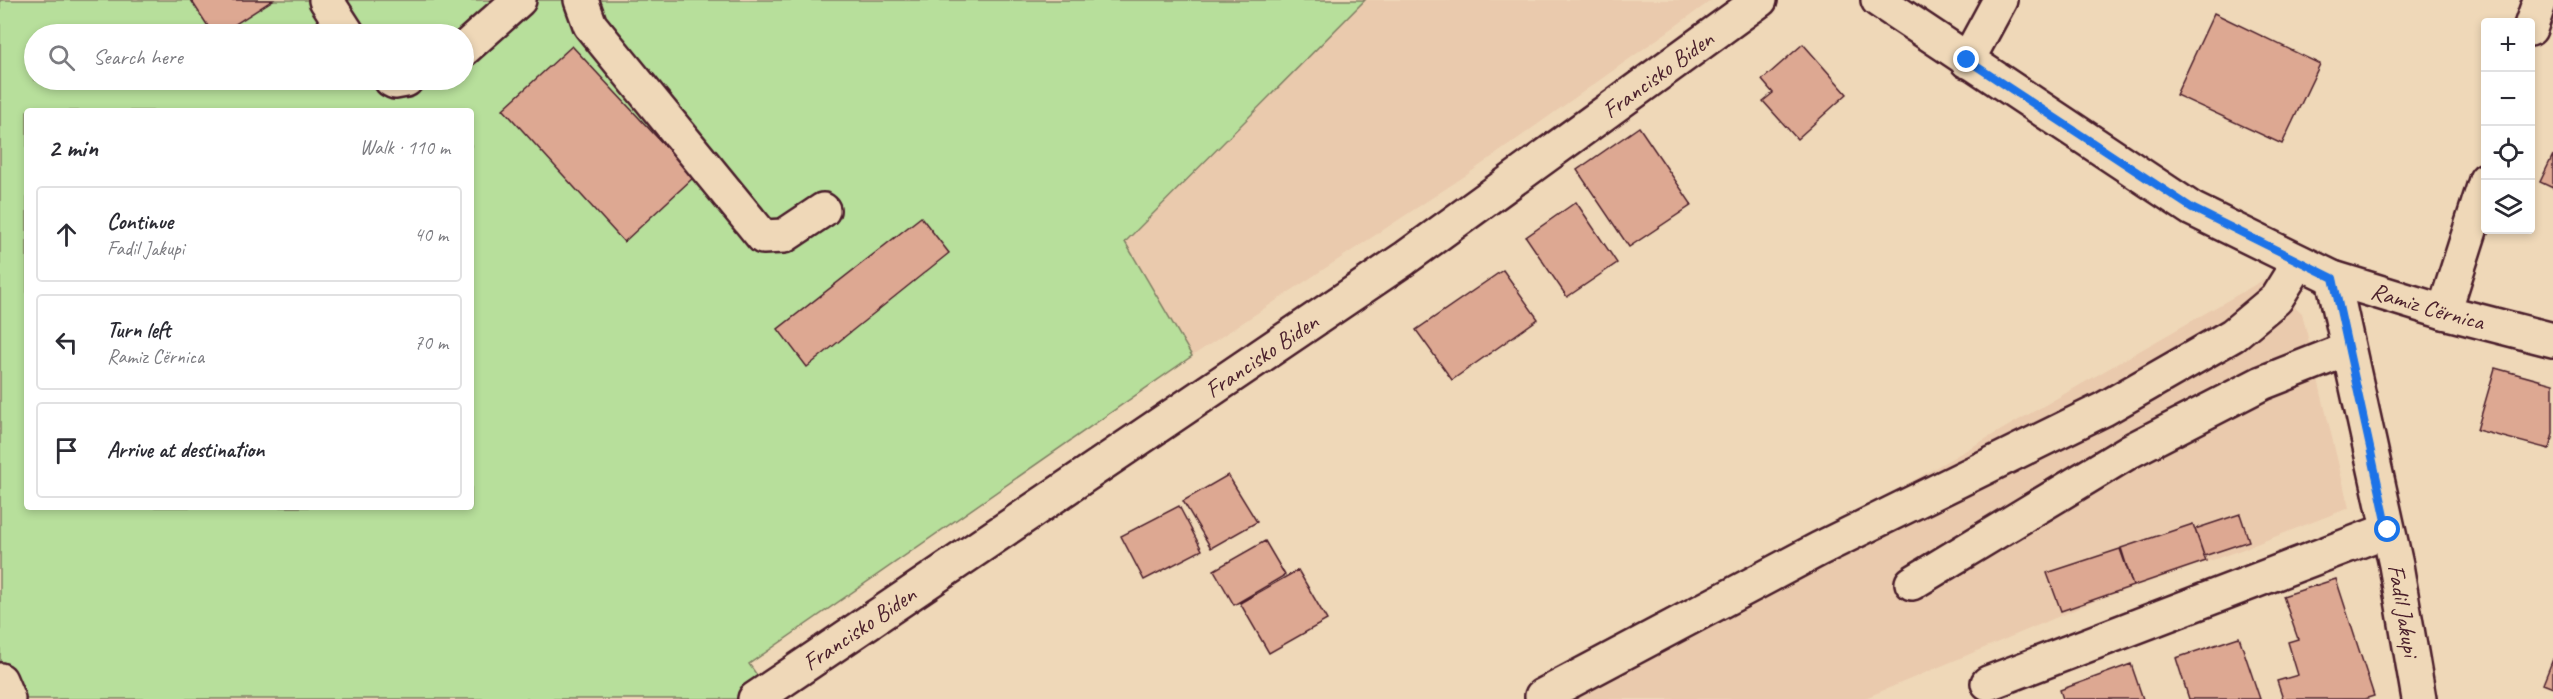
<!DOCTYPE html>
<html lang="en">
<head>
<meta charset="utf-8">
<style>
	body { margin:0; font-family:Caveat,sans-serif; background:#f7f7f7; color:#2b2b33 }
	.controls { position:absolute; right:18px; top:18px; display:grid; overflow:hidden; border-radius:6px; box-shadow:0 3px 9px #0003 }
	.controls button { width:54px; height:54px; display:grid; place-items:center; padding:0; border:0; border-bottom:2px solid #e1e1e2; background:#fff; color:#2b2b33; font:30px sans-serif }
	.stop { position:absolute; width:18px; height:18px; margin:-14px; border:4px solid #1a73e8; border-radius:50%; background:#fff }
	.stop.end { background:#1a73e8; border-color:#fff; box-shadow:0 2px 6px #0008 }
	.list { margin:0; padding:0; list-style:none }
	h2 { display:flex; justify-content:space-between; align-items:center; height:78px; margin:0; padding:0 24px; font-size:26px }
	h2 small { font-size:20px; font-weight:400; color:#7c7c81 }
	.list li { display:grid; grid-template-columns:39px 1fr auto; gap:18px; align-items:center; box-sizing:border-box; height:96px; margin:0 12px 12px; padding:0 12px; border:2px solid #e1e1e2; border-radius:6px }
	.list b { display:block; font-size:22px; white-space:nowrap }
	.list p { margin:0; font-size:20px; white-space:nowrap; color:#7c7c81 }
	.list em { font-size:20px; font-style:normal; color:#7c7c81 }
	.icon { flex:none; width:33px; height:33px; fill:none; stroke:currentColor; stroke-width:2; stroke-linecap:round; stroke-linejoin:round }
	.map { position:relative; flex:none; width:2553px; height:699px; overflow:hidden }
	.search { position:absolute; background:#fff; box-shadow:0 3px 9px #0003; left:24px; top:24px; width:450px; height:66px; display:flex; align-items:center; gap:15px; box-sizing:border-box; padding:0 21px; border-radius:33px; color:#7c7c81; font-size:22px }
	.panel { position:absolute; background:#fff; box-shadow:0 3px 9px #0003; left:24px; top:108px; width:450px; height:402px; border-radius:6px }
	.map>svg:first-child { display:block }
	.built { fill:#eacaad }
	.green { fill:#b7df9b; stroke:#807f63; stroke-width:1.5; fill-rule:evenodd }
	.building { fill:#dda892; stroke:#4a1f2b; stroke-width:1.5 }
	.lines { fill:none; stroke-linecap:round; stroke-linejoin:round }
	.minor-casing { stroke:#4a1f2b; stroke-width:38 }
	.minor { stroke:#efd8b8; stroke-width:33 }
	.route { stroke:#1a73e8; stroke-width:8 }
	.labels { text-anchor:middle; dominant-baseline:central; stroke-width:6; stroke-linejoin:round; paint-order:stroke }
	.street-label { font-size:24px; fill:#4a1f2b; stroke:#efd8b8 }
</style>
</head>
<body>
<div class="map">
<svg width="2553" height="699" viewBox="0 0 2553 699">
	<rect width="100%" height="100%" fill="#efd8b8"/>
	<filter id="ink" filterUnits="userSpaceOnUse"><feTurbulence type="fractalNoise" baseFrequency=".0167" numOctaves="2"/><feDisplacementMap in="SourceGraphic" scale="12" xChannelSelector="R" yChannelSelector="G"/><feConvolveMatrix kernelMatrix="1 2 1 2 8 2 1 2 1" color-interpolation-filters="sRGB"/></filter>
	<g filter="url(#ink)">
		<path class="built" d="M1365,0H1712L1468,174L1192,356L1125,242Z
			M2265,279L2302,313L2349,508L2238,551L2100,599L1863,699H1532Z"/>
		<path class="green" d="M0,0H1365L1125,242L1192,356L749,664L774,699H0ZM34,34H464V80H34ZM27,111H471V507H27Z"/>
		<path class="building" d="M191,0H273L220,34H213Z
			M2214,13L2320,64L2282,144L2176,95Z
			M1803,44L1847,94L1797,139L1763,101L1773,93L1762,80Z
			M572,46L694,177L624,242L503,109Z
			M1639,127L1692,205L1629,247L1577,170Z
			M2553,155V188L2540,182Z
			M1576,202L1617,263L1567,297L1526,237Z
			M921,217L949,253L807,367L778,329Z
			M1503,270L1538,319L1452,380L1416,330Z
			M2495,368L2553,384V434L2549,449L2477,430Z
			M1228,475L1257,522L1211,548L1183,501Z
			M1179,506L1202,550L1144,580L1121,536Z
			M2240,514L2249,541L2204,556L2195,529Z
			M2193,524L2206,561L2133,586L2121,548Z
			M1265,541L1285,575L1234,605L1214,570Z
			M2120,549L2133,586L2061,611L2047,573Z
			M1298,570L1327,620L1269,653L1240,603Z
			M2336,579L2374,696L2364,699H2283L2277,681L2298,675L2288,642L2298,639L2283,596Z
			M2239,637L2260,699H2189L2176,658Z
			M2553,659V688L2543,684Z
			M2131,664L2143,699H2063L2060,690Z"/>
		<g class="lines">
			<defs>
				<g id="minor">
					<path d="M326,0L348,34"/>
					<path d="M581,0L590,25L763,237L784,236L823,210"/>
					<path id="s1" d="M1878,0L2192,209L2333,278L2444,312L2553,340"/>
					<path d="M2530,29L2540,0"/>
					<path d="M464,49L519,0"/>
					<path d="M1967,61L2000,0"/>
					<path d="M391,80L395,82L406,80"/>
					<path id="s2" d="M2333,278L2396,565L2419,699"/>
					<path d="M2444,312L2486,180"/>
					<path d="M1912,583L2130,451L2262,383L2348,349"/>
					<path d="M0,680L8,699"/>
					<path d="M1988,683L2388,530"/>
					<path d="M1542,696L1819,549L2104,409L2233,335L2276,299L2299,262"/>
					<path id="s3" d="M755,699L1404,259L1760,0"/>
				</g>
			</defs>
			<use href="#minor" class="minor-casing"/>
			<use href="#minor" class="minor"/>
		</g>
	</g>
	<g class="lines" filter="url(#ink)">
		<path class="route" d="M1967,60L2192,208L2333,278L2388,530"/>
	</g>
	<g class="labels">
		<g class="street-label">
			<text stroke="none"><textPath href="#s3" startOffset="1098">Francisko Biden</textPath></text>
			<text stroke="none"><textPath href="#s1" startOffset="633">Ramiz Cërnica</textPath></text>
			<text stroke="none"><textPath href="#s3" startOffset="612">Francisko Biden</textPath></text>
			<text stroke="none"><textPath href="#s2" startOffset="340">Fadil Jakupi</textPath></text>
			<text stroke="none"><textPath href="#s3" startOffset="126">Francisko Biden</textPath></text>
		</g>
	</g>
</svg>
<div class="controls">
<button>+</button>
<button>−</button>
<button><svg class="icon" aria-label="locate" viewBox="0 0 24 24"><circle cx="12" cy="12" r="6"/><path d="M12 2v4M12 18v4M2 12h4M18 12h4"/></svg></button>
<button><svg class="icon" aria-label="layers" viewBox="0 0 24 24"><path d="M12 4l9 5-9 5-9-5zM3 14l9 5 9-5"/></svg></button>
</div>
<div class="stop" style="left:2388px;top:530px"></div>
<div class="stop end" style="left:1967px;top:60px"></div>
<div class="search"><svg class="icon" aria-label="search" viewBox="0 0 24 24"><circle cx="10" cy="10" r="6"/><path d="M15 15l6 6"/></svg>Search here</div>
<section class="panel">
<h2>2 min<small>Walk · 110 m</small></h2>
<ul class="list">
<li><svg class="icon" aria-label="ahead" viewBox="0 0 24 24"><path d="M12 20V5M6 11l6-6 6 6"/></svg><div><b>Continue</b><p>Fadil Jakupi</p></div><em>40 m</em></li>
<li><svg class="icon" aria-label="left" viewBox="0 0 24 24"><path d="M17 20v-9H6M10 6l-5 5 5 5"/></svg><div><b>Turn left</b><p>Ramiz Cërnica</p></div><em>70 m</em></li>
<li><svg class="icon" aria-label="arrive" viewBox="0 0 24 24"><path d="M6 21V4h12l-3 4 3 4H6"/></svg><div><b>Arrive at destination</b></div></li>
</ul>
</section>
</div>
</body>
</html>
